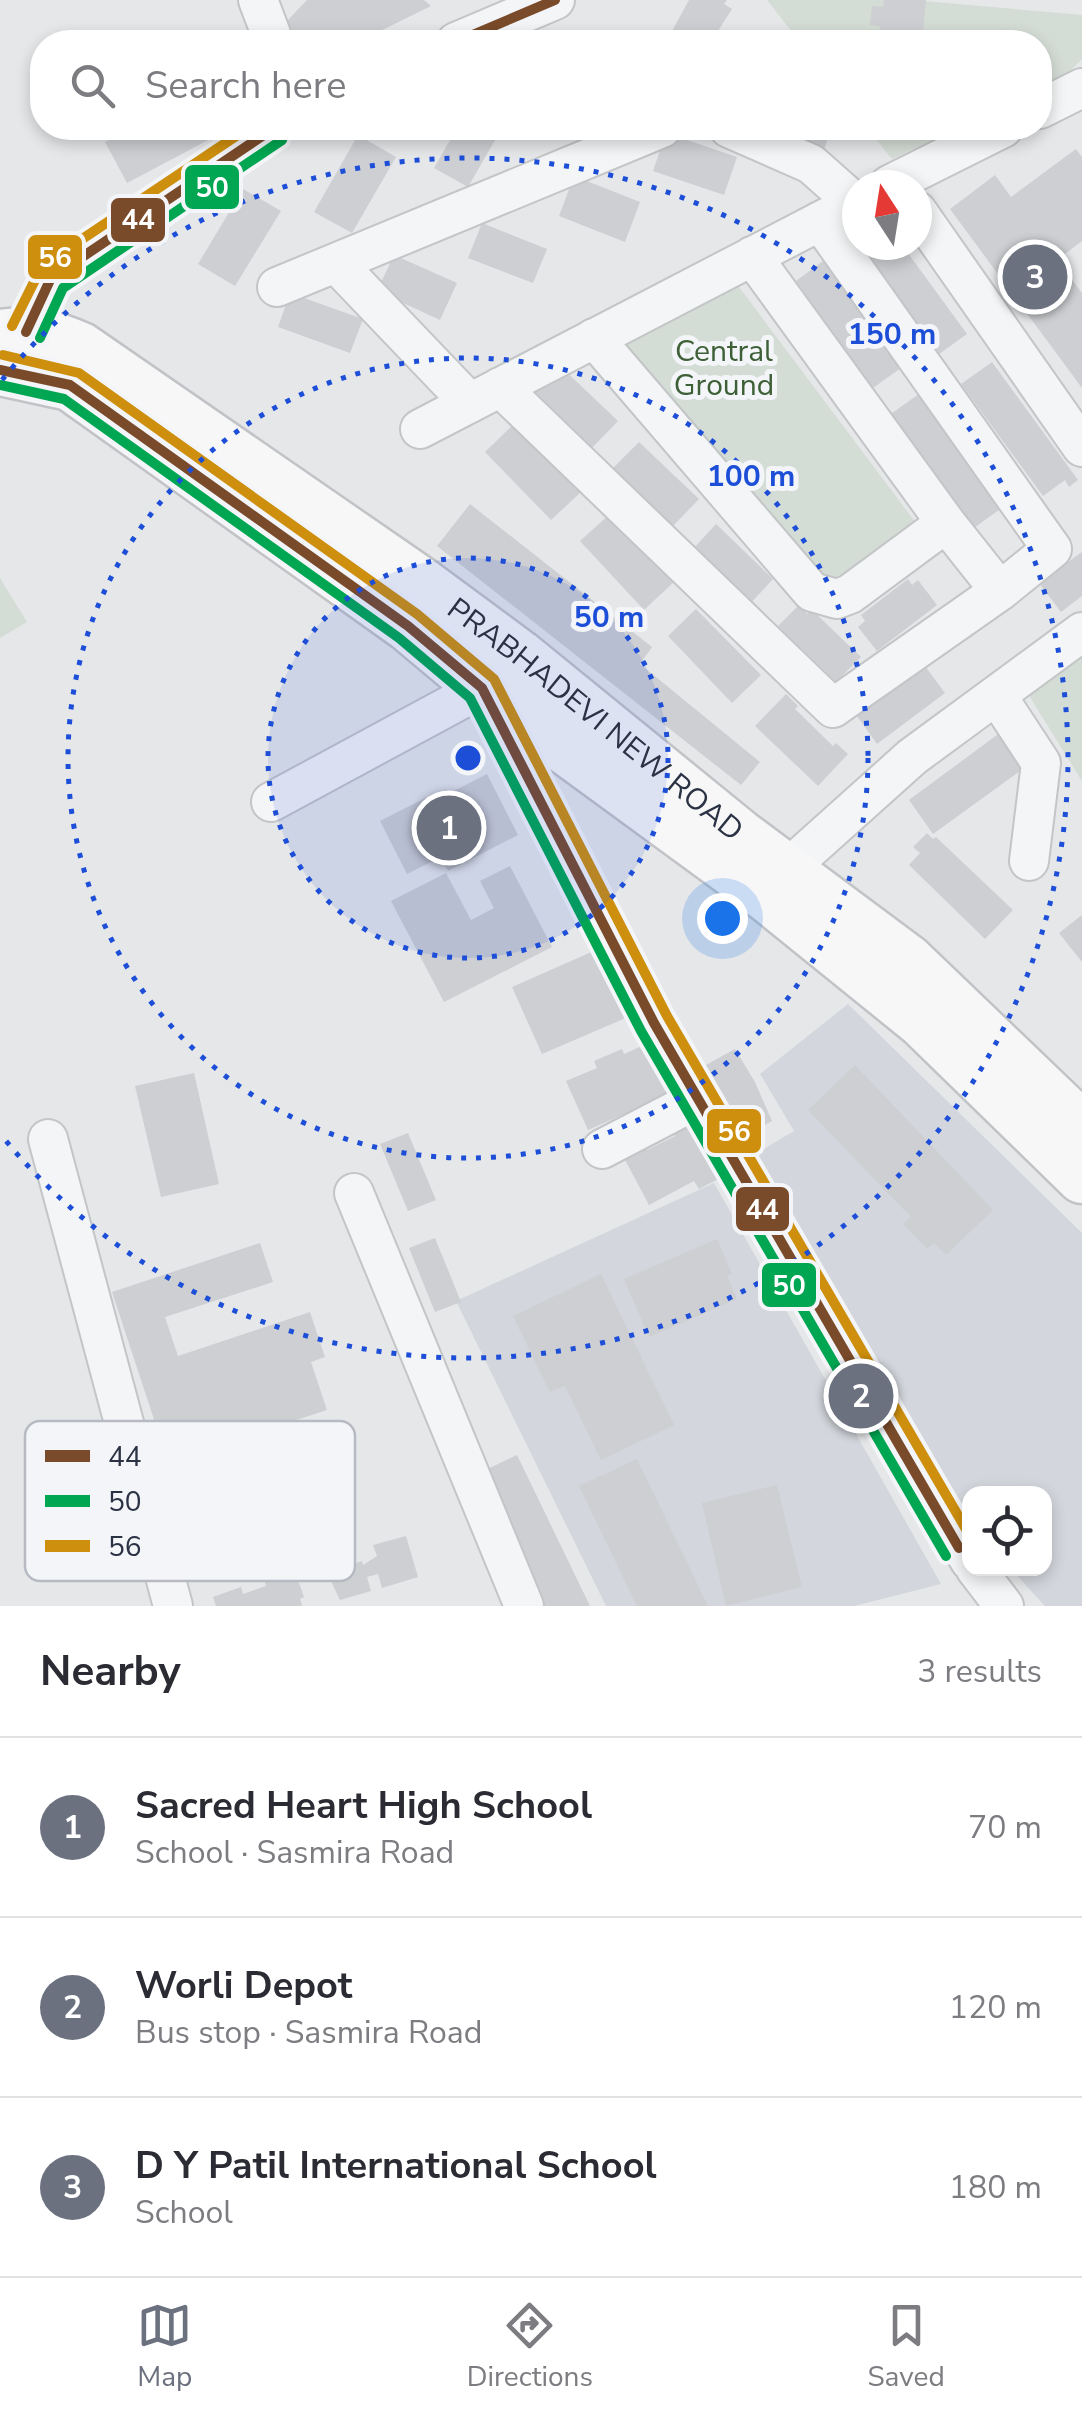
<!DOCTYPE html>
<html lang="en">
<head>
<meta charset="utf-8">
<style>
	body { margin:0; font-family:"Nunito Sans",sans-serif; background:#f2f2f3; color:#2b2b33 }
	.controls { position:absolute; right:30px; bottom:30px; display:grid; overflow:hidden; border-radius:20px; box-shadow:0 5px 15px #0003 }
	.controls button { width:90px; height:90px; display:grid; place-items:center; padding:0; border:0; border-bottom:2px solid #e1e1e2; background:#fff; color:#2b2b33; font:50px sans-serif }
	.compass { position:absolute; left:842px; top:170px; width:90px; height:90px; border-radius:50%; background:#fff; box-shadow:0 5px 15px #0003; rotate:348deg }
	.you { position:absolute; left:722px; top:918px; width:35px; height:35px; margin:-25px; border:8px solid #fff; border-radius:50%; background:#1a73e8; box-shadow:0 0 0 15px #1a73e833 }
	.badge { display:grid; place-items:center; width:65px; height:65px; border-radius:50%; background:#6b717e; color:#fff; font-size:32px; font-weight:700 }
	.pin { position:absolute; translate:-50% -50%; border:5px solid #fff; box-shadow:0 2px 10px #0006 }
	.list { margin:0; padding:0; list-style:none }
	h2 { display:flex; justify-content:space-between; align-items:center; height:130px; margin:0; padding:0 40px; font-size:42px }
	h2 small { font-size:32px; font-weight:400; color:#7c7c81 }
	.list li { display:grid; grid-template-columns:65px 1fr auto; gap:30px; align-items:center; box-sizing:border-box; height:180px; padding:0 40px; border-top:2px solid #e1e1e2 }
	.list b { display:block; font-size:38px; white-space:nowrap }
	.list p { margin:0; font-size:32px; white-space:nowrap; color:#7c7c81 }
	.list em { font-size:32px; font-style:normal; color:#7c7c81 }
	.icon { flex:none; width:55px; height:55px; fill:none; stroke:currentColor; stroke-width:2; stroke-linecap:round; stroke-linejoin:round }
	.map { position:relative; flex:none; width:1082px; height:1606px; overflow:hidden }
	.search { position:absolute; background:#fff; box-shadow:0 5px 15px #0003; left:30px; right:30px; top:30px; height:110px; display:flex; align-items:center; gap:25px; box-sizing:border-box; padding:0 35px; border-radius:40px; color:#7c7c81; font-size:38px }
	.sheet { height:670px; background:#fff }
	nav { display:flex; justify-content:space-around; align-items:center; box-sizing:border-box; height:140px; border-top:2px solid #e1e1e2; background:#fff; font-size:28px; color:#7c7c81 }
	nav a { display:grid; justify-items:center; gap:5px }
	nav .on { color:#6b717e }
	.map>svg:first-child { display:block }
	.built { fill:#d3d6dc }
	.green { fill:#d4ddd5 }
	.building { fill:#cdcfd2 }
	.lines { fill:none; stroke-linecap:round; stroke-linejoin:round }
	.minor-casing { stroke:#c3c5c7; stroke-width:42 }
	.major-casing { stroke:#c1c3c7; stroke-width:55 }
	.minor { stroke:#f4f5f6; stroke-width:38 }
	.major { stroke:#f7f7f8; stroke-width:50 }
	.bus-1-casing { stroke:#f3f5f8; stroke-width:18 }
	.bus-2-casing { stroke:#f3f5f8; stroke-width:18 }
	.bus-3-casing { stroke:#f3f5f8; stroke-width:18 }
	.bus-1 { stroke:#7a4b2a; stroke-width:10 }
	.bus-2 { stroke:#00a651; stroke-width:10 }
	.bus-3 { stroke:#ce8f0e; stroke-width:10 }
	.ring { fill:none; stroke:#1d4ed8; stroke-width:5; stroke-dasharray:5 10 }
	.labels { text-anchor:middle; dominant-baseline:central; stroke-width:10; stroke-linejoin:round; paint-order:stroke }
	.park-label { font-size:30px; fill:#3d6037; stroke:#f3f5f8 }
	.street-label { font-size:30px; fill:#2a3244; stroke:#f3f5f8 }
	.key { fill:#f3f5f8; stroke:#b7bac2; stroke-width:2.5 }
	.key-label { font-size:28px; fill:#2a3244 }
	.centre { fill:#1d4ed8; stroke:#f3f5f8; stroke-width:5 }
	.ring-label { font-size:30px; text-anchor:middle; font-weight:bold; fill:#1d4ed8; stroke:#f3f5f8; stroke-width:10; stroke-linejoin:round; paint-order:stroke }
	.line-badge { stroke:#f3f5f8; stroke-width:4 }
	.badge-label { font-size:28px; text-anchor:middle; font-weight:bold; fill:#fff }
</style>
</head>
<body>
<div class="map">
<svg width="1082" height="1606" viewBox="0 0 1082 1606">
	<rect width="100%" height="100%" fill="#e5e7e9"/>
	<path class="built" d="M848,1004L1082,1233V1606H1045L1011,1569L1044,1568V1494H970L969,1515L747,1159L794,1131L760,1074Z
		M714,1183L941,1584L854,1606H606L456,1301Z"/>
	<path class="green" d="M767,0H912L1082,15V59L1067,74L1040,88V42H800Z
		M867,128H958L892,159Z
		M736,283L916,523L831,583L620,342Z
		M0,578L27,622L0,638Z
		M1082,651V781L1028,694Z"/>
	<path class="building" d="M307,0H424L431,6L358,42H297L286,22Z
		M689,0H727L724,4L732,9L711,42H666Z
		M884,0H926L922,42H879L880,26L870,25L872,6L883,7Z
		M131,128H231L127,183L105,142Z
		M457,128H502L468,187L434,168Z
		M754,128H831L824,150Z
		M666,133L737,157L724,195L653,171Z
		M358,135L396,157L352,233L314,212Z
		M1076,149L1082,157V241L1057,260L1082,293V388L950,209L995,175L1011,197Z
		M574,176L640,202L625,242L559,216Z
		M243,189L281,211L235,286L198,264Z
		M482,223L547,249L533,283L468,258Z
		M868,245H902L967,334L935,357L859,252Z
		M394,255L457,283L440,320L377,291Z
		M827,258L905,365L873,388L796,281Z
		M290,293L363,319L350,353L278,327Z
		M992,362L1078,480L1069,487L1065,480L1043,496L961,384Z
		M558,364L618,421L589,451L530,394Z
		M923,391L1006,505L971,530L888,416Z
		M517,421L581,492L551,520L485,452Z
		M639,442L699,499L673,526L613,468Z
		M470,504L652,647L640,664L760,762L741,785L437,546Z
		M611,513L675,581L644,610L580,541Z
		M716,524L773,579L750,604L693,549Z
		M1082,552V596L1061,612L1039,583Z
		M908,579L912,585L918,580L937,605L877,651L858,627L865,621L861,615Z
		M799,605L807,614L811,609L861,657L836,682L778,626Z
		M696,609L761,675L732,703L668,636Z
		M925,666L945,693L877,744L857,716Z
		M786,694L798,706L795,709L833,746L836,743L848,754L818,786L755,726Z
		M1001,732L1027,766L933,834L909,800Z
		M487,774L518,835L448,871L441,857L407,874L380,821L435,793L438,799Z
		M927,833L933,839L936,837L1013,910L985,939L909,865L920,853L913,847Z
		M510,866L552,947L444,1002L391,901L446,873L471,920L494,908L480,881Z
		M1082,915V962L1059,933Z
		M605,946L635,1014L542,1054L512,987Z
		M651,1036L676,1091L588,1130L566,1081L597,1068L594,1061L622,1049L624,1054L642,1046L640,1041Z
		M735,1049L755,1082L772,1121L746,1135L718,1099L704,1066Z
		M855,1065L993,1210L946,1255L934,1243L927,1249L903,1224L911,1217L808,1110Z
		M194,1073L219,1184L161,1197L135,1086Z
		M697,1116L728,1174L699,1189L694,1181L649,1205L623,1156L644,1145L647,1150L675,1136L671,1129Z
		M408,1133L436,1200L408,1211L380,1144Z
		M435,1238L461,1302L435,1312L409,1248Z
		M717,1239L732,1274L727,1276L737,1299L649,1337L624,1279Z
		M260,1243L273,1282L165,1317L178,1356L310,1312L325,1357L311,1362L327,1410L168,1462L112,1292Z
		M601,1274L674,1425L601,1460L565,1386L550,1392L513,1316Z
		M517,1455L590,1606H541L477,1474Z
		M637,1459L708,1606H637L579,1486Z
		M777,1485L802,1587L726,1606L702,1503Z
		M406,1536L418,1577L382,1588L378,1574L367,1577L371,1591L340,1600L330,1579L332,1578L327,1559L350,1552L353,1564L362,1561L363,1565L377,1556L373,1545Z
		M294,1569L304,1597L300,1599L302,1606H216L213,1597L241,1587L243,1594L266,1586L264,1579Z"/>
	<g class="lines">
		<defs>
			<path id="minor" d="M258,0L274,42
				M456,42L555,0
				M1040,109L1082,88
				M729,128L811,164L855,203
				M889,185L1003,128
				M917,211L1082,447
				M336,263L470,403
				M277,287L662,128
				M26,332L51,278L274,128
				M594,338L812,592L837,599L850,594L946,523L752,256
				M500,387L833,708L1000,591L1052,549L820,221
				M420,429L857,202
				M946,523L1000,591
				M486,695L654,1023L970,1561
				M997,696L1041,763L1029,861
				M271,802L482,688L498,673
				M786,870L912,757L1082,632
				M48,1139L173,1606
				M602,1149L698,1099
				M354,1193L524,1606
				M975,1568L1004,1606"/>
			<g id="major">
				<path id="s1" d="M0,335C31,331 53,335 81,348L423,584L519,655L740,835L908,960L1082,1127"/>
				<path d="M0,370L70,385L408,626L482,688L765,895L922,1022L1082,1178"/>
			</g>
		</defs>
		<use href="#minor" class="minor-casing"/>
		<use href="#major" class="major-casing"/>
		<use href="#minor" class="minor"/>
		<use href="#major" class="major"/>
		<defs>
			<path id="bus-1" d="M456,42L555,0
				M26,332L51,278L274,128
				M0,370L70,385L408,626L482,688L654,1023L959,1548"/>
			<path id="bus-2" d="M40,338L63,288L282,140
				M0,385L64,399L399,638L470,698L641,1031L946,1556"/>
			<path id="bus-3" d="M12,326L42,266L248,128
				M3,355L79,373L417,614L494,679L667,1016L970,1536"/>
		</defs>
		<use href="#bus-1" class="bus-1-casing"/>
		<use href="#bus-2" class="bus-2-casing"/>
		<use href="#bus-3" class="bus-3-casing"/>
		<use href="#bus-1" class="bus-1"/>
		<use href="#bus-2" class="bus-2"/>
		<use href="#bus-3" class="bus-3"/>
	</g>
	<circle cx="468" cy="758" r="200" fill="#1d4ed8" fill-opacity=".12"/>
	<g class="ring">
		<circle cx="468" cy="758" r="200"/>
		<circle cx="468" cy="758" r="400"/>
		<path d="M2 380A600 600 0 1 1 2 1136"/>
	</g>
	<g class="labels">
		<g class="park-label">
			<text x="724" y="351">Central<tspan x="724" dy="34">Ground</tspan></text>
		</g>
		<g class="street-label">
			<text stroke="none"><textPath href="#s1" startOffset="718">PRABHADEVI NEW ROAD</textPath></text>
		</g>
	</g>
	<rect x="25" y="1421" width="330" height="160" rx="15" class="key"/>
	<rect x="45" y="1450" width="45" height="12" fill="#7a4b2a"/>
	<rect x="45" y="1495" width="45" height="12" fill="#00a651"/>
	<rect x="45" y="1540" width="45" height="12" fill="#ce8f0e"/>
	<g class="key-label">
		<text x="108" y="1466">44</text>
		<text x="108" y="1511">50</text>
		<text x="108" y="1556">56</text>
	</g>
	<circle cx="468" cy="758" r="15" class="centre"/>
	<g class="ring-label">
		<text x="892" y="344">150 m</text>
		<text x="751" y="486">100 m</text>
		<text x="609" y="627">50 m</text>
	</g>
	<g class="line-badge">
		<rect x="183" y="163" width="58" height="48" rx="10" fill="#00a651"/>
		<rect x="109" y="196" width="58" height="48" rx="10" fill="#7a4b2a"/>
		<rect x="26" y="233" width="58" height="48" rx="10" fill="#ce8f0e"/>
		<rect x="705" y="1107" width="58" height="48" rx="10" fill="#ce8f0e"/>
		<rect x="734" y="1185" width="57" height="48" rx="10" fill="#7a4b2a"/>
		<rect x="760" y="1261" width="58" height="48" rx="10" fill="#00a651"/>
	</g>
	<g class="badge-label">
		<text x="212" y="197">50</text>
		<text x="138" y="229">44</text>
		<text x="55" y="267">56</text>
		<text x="734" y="1141">56</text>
		<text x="762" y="1219">44</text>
		<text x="789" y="1295">50</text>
	</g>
</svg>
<div class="controls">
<button><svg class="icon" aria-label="locate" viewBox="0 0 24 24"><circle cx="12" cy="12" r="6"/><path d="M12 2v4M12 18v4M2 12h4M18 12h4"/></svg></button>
</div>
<svg class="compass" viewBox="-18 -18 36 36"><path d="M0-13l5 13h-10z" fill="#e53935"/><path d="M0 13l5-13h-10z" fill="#7c7c81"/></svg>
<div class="you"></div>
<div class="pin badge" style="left:449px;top:828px">1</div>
<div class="pin badge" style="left:861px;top:1396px">2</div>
<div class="pin badge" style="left:1035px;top:277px">3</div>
<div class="search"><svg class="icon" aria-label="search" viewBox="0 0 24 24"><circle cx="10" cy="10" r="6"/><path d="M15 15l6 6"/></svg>Search here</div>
</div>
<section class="sheet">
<h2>Nearby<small>3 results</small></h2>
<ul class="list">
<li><span class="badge">1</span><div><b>Sacred Heart High School</b><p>School · Sasmira Road</p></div><em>70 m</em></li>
<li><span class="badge">2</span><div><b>Worli Depot</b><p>Bus stop · Sasmira Road</p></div><em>120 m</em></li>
<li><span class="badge">3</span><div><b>D Y Patil International School</b><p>School</p></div><em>180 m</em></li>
</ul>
</section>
<nav>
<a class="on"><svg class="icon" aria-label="map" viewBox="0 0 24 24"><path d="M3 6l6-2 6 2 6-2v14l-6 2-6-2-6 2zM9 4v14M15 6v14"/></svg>Map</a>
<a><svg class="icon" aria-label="directions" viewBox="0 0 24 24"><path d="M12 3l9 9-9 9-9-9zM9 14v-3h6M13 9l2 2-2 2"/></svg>Directions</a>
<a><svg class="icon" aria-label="saved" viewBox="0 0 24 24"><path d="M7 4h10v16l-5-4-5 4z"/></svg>Saved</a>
</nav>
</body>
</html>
